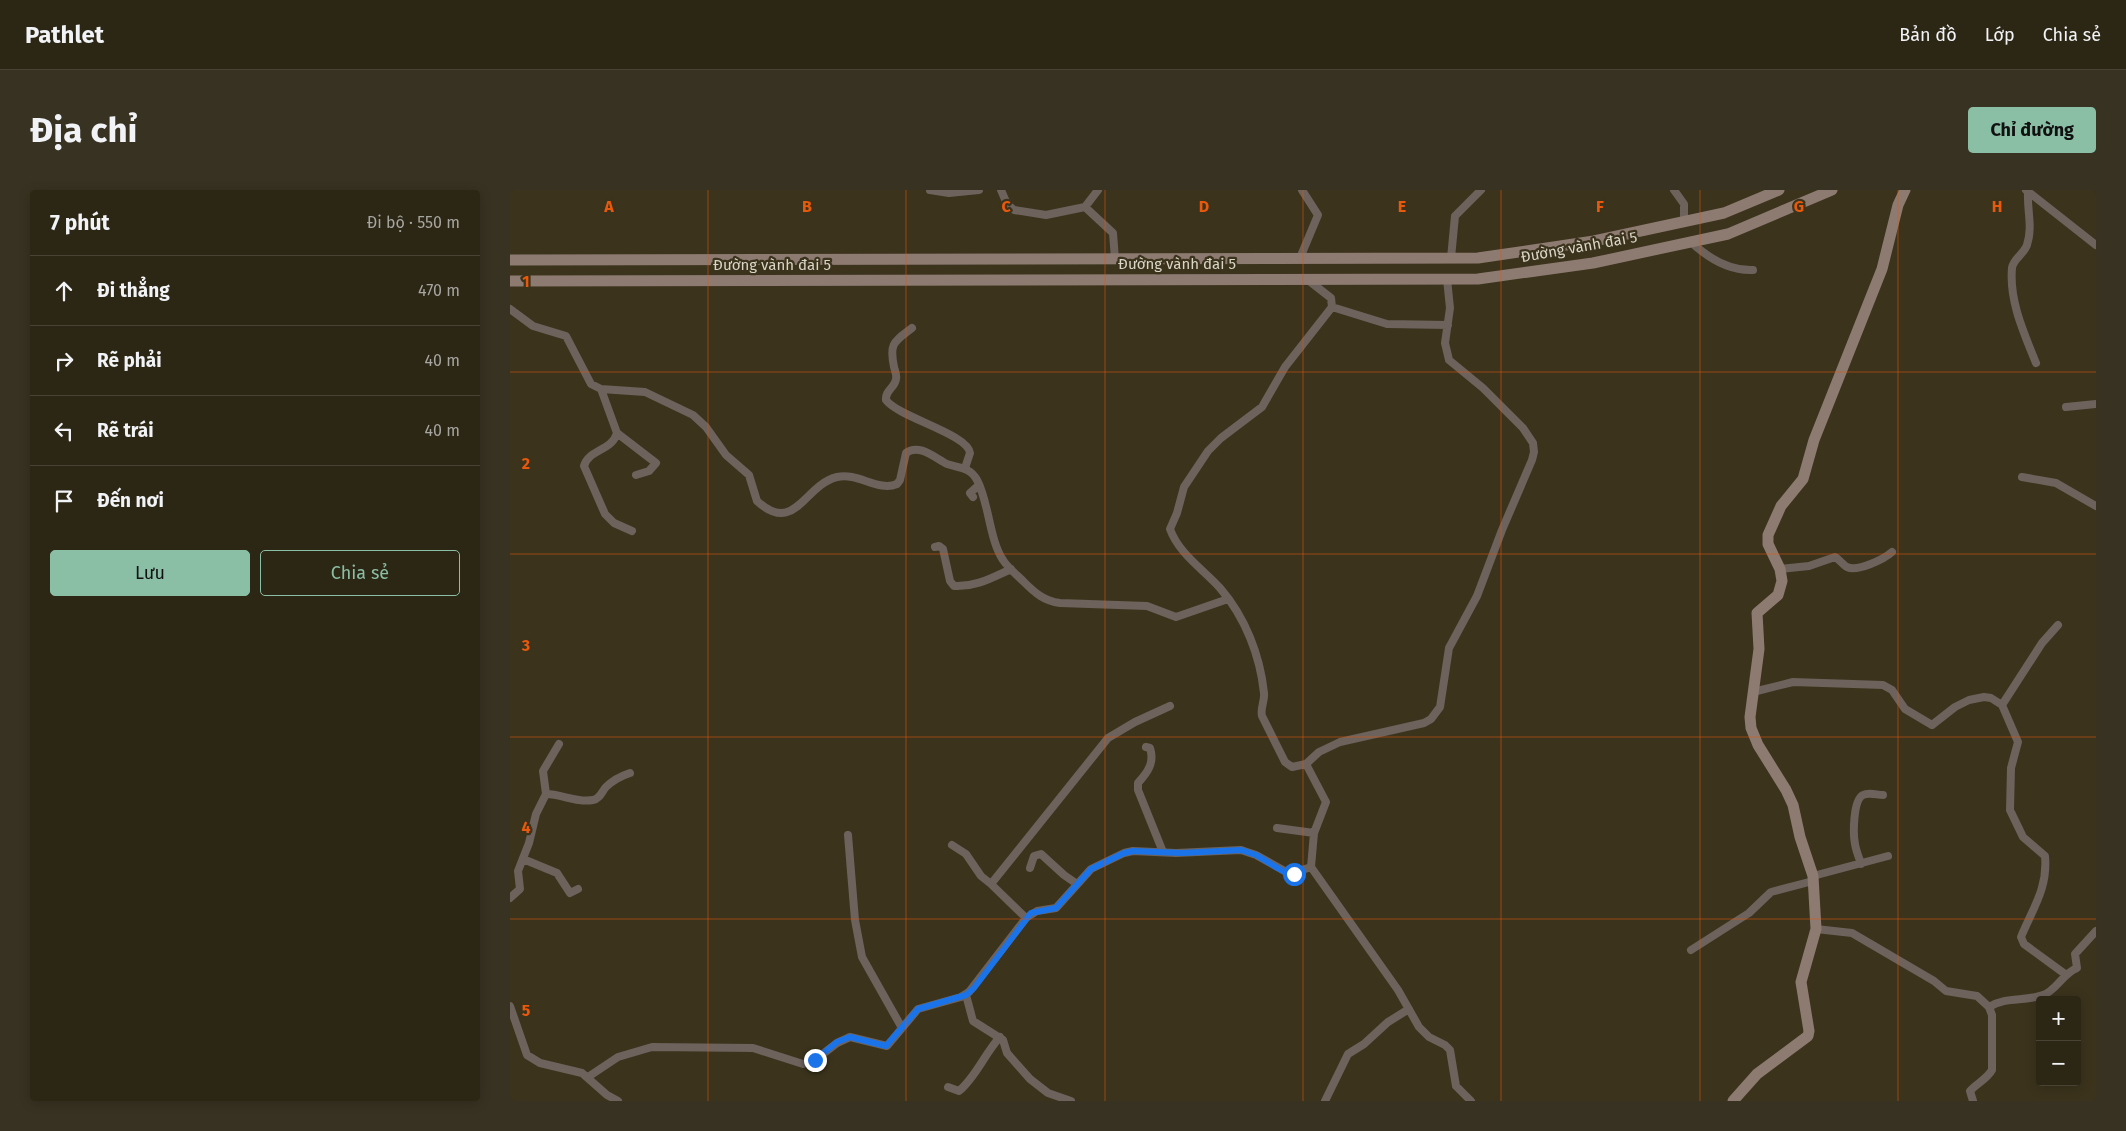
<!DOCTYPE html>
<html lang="vi">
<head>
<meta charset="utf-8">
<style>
	body { margin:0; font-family:"Fira Sans",sans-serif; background:#383222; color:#f1f3f6 }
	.controls { position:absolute; right:15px; bottom:15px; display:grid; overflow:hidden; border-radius:5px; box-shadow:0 2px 12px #0003 }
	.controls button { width:45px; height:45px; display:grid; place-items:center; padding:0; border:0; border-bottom:1px solid #484334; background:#2c2615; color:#f1f3f6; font:25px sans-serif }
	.stop { position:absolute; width:15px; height:15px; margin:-11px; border:4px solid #1a73e8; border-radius:50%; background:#fff }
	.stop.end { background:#1a73e8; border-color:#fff; box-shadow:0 1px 5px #0008 }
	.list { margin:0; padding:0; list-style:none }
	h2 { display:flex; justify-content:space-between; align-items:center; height:65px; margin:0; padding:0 20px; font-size:21px }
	h2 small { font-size:16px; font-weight:400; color:#a6a5a0 }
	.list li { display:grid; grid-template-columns:32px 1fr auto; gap:15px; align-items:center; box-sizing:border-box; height:70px; padding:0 20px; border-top:1px solid #484334 }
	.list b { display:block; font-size:19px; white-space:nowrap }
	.list em { font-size:16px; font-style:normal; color:#a6a5a0 }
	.actions { display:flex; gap:10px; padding:15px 20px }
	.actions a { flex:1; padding:11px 0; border:1px solid #8abfa5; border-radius:5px; text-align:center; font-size:18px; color:#8abfa5 }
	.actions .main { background:#8abfa5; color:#111 }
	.icon { flex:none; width:28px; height:28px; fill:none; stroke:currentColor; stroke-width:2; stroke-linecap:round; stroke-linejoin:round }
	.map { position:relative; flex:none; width:1586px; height:911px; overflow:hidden; border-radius:5px }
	header { display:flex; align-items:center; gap:30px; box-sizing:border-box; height:70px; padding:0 25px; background:#2c2615; border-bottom:1px solid #484334 }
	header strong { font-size:24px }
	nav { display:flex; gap:28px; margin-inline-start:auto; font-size:18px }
	.intro { display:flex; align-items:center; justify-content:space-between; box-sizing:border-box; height:120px; padding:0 30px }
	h1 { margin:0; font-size:35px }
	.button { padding:12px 22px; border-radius:5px; background:#8abfa5; color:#111; font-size:18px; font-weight:700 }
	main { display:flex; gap:30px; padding:0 30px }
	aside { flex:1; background:#2c2615; border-radius:5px; box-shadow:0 2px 12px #0003 }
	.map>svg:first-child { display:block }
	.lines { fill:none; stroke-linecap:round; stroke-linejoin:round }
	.street { stroke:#6d625c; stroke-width:8 }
	.secondary { stroke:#8d7b72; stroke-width:11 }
	.route { stroke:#1a73e8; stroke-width:6 }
	.grid { fill:none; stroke:#e8590c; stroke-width:1; stroke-opacity:0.55 }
	.labels { text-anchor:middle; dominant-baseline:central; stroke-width:4.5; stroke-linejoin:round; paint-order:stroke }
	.street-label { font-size:15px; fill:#d9d5c7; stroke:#3b331c }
	.grid-label { font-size:16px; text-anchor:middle; font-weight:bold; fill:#e8590c; stroke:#3b331c; stroke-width:4.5; stroke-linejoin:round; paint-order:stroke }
</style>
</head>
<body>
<header>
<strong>Pathlet</strong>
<nav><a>Bản đồ</a><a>Lớp</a><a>Chia sẻ</a></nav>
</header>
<div class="intro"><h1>Địa chỉ</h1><a class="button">Chỉ đường</a></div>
<main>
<aside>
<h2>7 phút<small>Đi bộ · 550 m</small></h2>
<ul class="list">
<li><svg class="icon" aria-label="ahead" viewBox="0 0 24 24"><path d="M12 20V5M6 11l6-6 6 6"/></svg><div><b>Đi thẳng</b></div><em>470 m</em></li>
<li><svg class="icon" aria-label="right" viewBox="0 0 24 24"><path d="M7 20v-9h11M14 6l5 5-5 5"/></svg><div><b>Rẽ phải</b></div><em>40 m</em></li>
<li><svg class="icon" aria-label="left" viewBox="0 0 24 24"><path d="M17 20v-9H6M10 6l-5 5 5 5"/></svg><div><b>Rẽ trái</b></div><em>40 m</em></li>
<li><svg class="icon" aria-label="arrive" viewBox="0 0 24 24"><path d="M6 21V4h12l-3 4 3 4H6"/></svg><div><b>Đến nơi</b></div></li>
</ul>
<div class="actions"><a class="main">Lưu</a><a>Chia sẻ</a></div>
</aside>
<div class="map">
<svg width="1586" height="911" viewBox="0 0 1586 911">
	<rect width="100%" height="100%" fill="#3b331c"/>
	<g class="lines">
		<path class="street" d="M420,0L439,3L469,0
			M491,0L497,14L504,20L536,25L575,17L603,43L605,69
			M1164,0L1174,14V32
			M1516,0L1586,55
			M1518,2C1517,22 1523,36 1517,55C1514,64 1503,69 1502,78C1499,111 1514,143 1526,173
			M575,17L588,0
			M1181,52C1198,68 1219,81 1243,80
			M790,68L808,25L792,0
			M941,68L945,26L971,0
			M798,90L821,108L822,117L775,177L752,217L711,248L698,261L674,297L667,323L660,339C669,364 693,379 710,398C735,427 750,465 754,503C755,511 750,518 752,526L775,572L782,577L796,574L809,562L830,552L914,533L921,529L930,517L939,458L967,406L992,340L1022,270L1024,262L1023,253L1013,238L973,198L939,170L935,153L940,118L937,89
			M822,117L877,134L938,135
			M0,119L23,136L56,146L81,194L91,199L135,202L183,225L196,237L216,265L239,285L247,311C285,346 294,295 327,287C348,282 368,302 387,294L390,290L396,263C409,253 425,268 437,274C449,278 460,277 467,290C479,312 479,349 493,370C498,378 507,385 514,392C525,403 534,411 550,413L637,416L666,427L718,409
			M402,138C384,152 379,153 384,177C385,181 387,185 386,189C385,198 375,200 376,210C388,227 458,244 460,263L455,278
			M91,199L107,243C102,261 79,259 74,276L95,324L104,333L122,341
			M1556,217L1586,214
			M107,243L146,273L139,281L126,285
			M1512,287L1546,293L1586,316
			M463,307L460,303L469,295
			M425,357L429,356L433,359L440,391L444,396C466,397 481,388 501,379
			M1270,379L1299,376L1325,367C1329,369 1333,375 1337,377C1348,382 1374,369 1382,362
			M1243,502L1283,492L1373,495L1382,500L1395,519L1422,535L1445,517L1459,510L1474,507L1481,508L1492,515L1508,552L1501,578L1500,620L1513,647L1535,666C1538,698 1523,718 1511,747L1514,754L1555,784
			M1492,515L1532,453L1548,435
			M636,557L640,558C645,573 637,583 628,593V600L653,662
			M796,574L816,612L804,643L801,677L888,800L909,837L919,847L935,855L940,860L946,896L961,911
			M36,604C52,604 66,613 83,610C90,609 92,601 96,597C103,590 111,586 120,583
			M767,638L804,643
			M338,645L345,730L352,767L392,838
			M442,655L456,664L471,686L481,694L516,728
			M13,669L47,683L60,703L68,699
			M1351,674C1349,667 1346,661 1345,654C1343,644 1343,610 1353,605C1359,602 1367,605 1373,605
			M520,678L524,666L531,664L554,685L567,694
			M1303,686L1378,666
			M481,694L598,548L625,532L660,516
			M0,708L10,699L8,681L19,653L26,624L36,604L33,581L49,554
			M1306,739L1342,743L1424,791L1436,801L1467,806L1479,817L1482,825V880C1477,889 1466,894 1460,901L1463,911
			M1181,760L1239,723L1261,702L1303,691
			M456,805L463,831L493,850L497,863L520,889L538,903L561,911
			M0,816L17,865L30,873L72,883L97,905L108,911
			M1479,817C1496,806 1515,812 1533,805C1546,801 1552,784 1567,778L1565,764L1586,741
			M78,887L108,867L142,857L243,858L293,874L305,870L327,853L340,847L377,856L408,819L451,807L459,802L516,728L527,721L546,718L581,679L614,663L623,661L666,663L731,660L746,665L780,684L801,677
			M438,897L449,901C466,887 475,863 490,847
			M815,911L838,864L854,854L878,832L899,819"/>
		<path class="secondary" d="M0,70L968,68L1084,51L1214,23L1269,0
			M0,91L968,89L1083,73L1218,44L1322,0
			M1223,911L1247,884L1298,846L1299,841L1291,792L1306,739L1303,686L1290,647L1283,615L1276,600L1248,555L1241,538L1240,527L1249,459L1247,423L1268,405L1272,391L1270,379L1258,354V345L1271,316L1293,289L1304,250L1372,79L1388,15L1395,0"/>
	</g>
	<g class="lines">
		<path class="route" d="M305,870L327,852L340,847L376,856L408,819L456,805L464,798L521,723L546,718L581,679L614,663L623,661L672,663L731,660L746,665L776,683L784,684"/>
	</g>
	<path class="grid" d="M198,0V911M396,0V911M595,0V911M793,0V911M991,0V911M1190,0V911M1388,0V911M0,182H1586M0,364H1586M0,547H1586M0,729H1586"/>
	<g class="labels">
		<g class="street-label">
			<text transform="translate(1069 57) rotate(-10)">Đường vành đai 5</text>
			<text x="667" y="74">Đường vành đai 5</text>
			<text x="262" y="75">Đường vành đai 5</text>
		</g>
	</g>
	<g class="grid-label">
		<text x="99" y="22">A</text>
		<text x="297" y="22">B</text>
		<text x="496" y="22">C</text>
		<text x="694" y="22">D</text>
		<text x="892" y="22">E</text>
		<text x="1090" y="22">F</text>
		<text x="1289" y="22">G</text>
		<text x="1487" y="22">H</text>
		<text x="16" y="97">1</text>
		<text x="16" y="279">2</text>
		<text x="16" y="461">3</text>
		<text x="16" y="643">4</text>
		<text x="16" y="826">5</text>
	</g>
</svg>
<div class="controls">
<button>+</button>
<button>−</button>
</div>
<div class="stop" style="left:784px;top:684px"></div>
<div class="stop end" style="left:305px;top:870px"></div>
</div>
</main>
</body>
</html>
